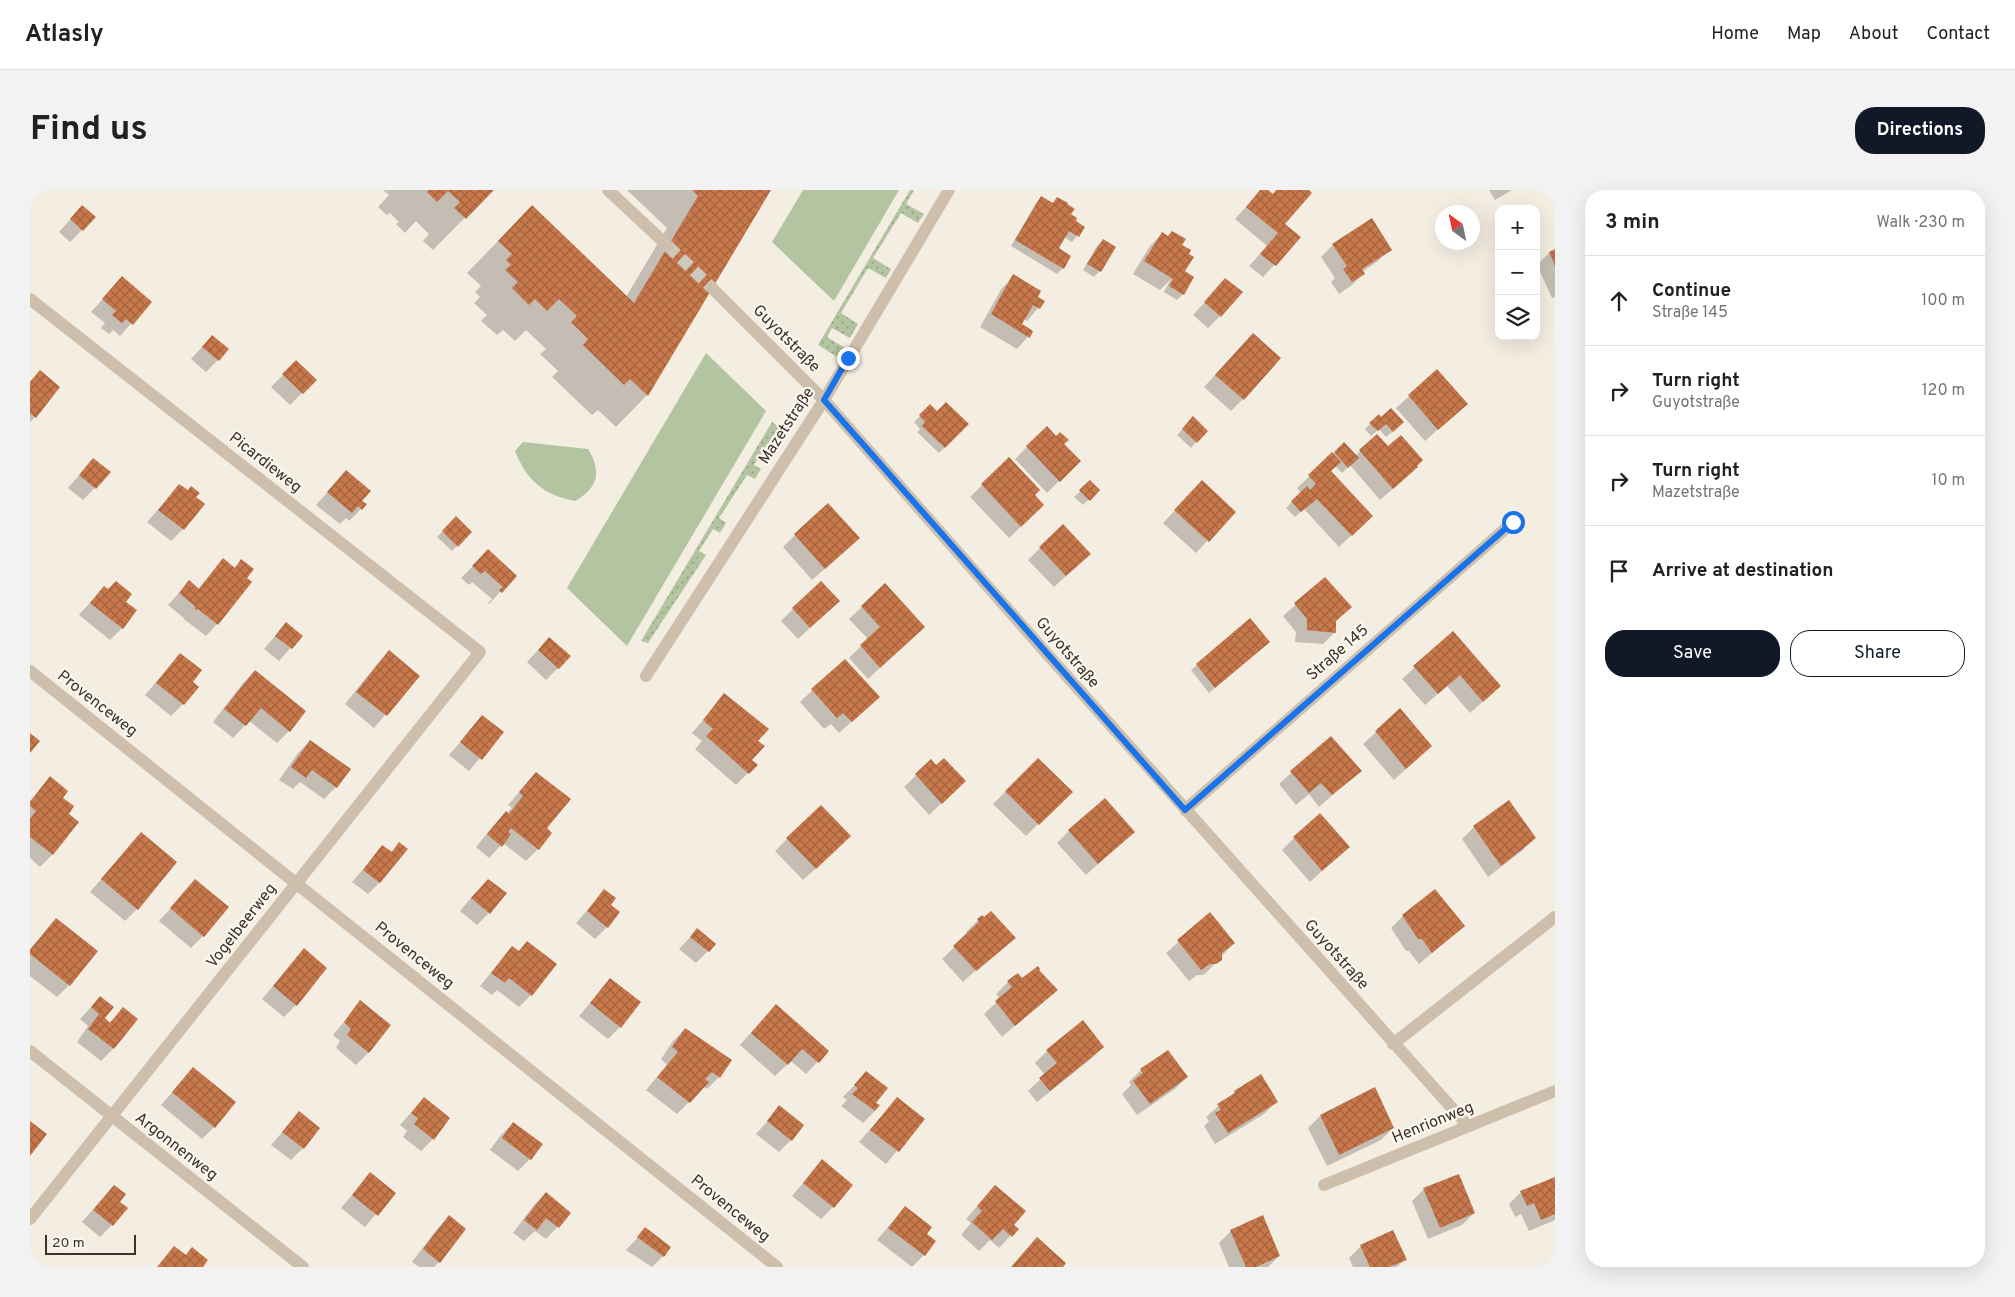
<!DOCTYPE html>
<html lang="en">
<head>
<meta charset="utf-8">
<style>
	body { margin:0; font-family:Overpass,sans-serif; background:#f2f2f2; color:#202124 }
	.controls { position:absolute; right:15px; top:15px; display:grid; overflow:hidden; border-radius:10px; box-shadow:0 5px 20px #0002 }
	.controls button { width:45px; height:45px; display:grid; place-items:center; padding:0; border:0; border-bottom:1px solid #e0e0e0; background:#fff; color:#202124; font:25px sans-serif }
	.compass { position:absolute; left:1405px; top:15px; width:45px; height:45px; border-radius:50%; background:#fff; box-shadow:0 5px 20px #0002; rotate:327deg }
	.scale { position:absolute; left:15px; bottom:12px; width:91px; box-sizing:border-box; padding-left:5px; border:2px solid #3b322b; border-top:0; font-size:14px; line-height:18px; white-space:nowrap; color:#3b322b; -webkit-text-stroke:4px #fbf6ee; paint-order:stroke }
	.stop { position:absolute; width:15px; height:15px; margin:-11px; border:4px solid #1a73e8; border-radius:50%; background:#fff }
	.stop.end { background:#1a73e8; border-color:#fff; box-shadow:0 1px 5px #0008 }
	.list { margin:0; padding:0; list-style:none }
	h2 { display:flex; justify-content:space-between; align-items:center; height:65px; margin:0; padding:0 20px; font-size:21px }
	h2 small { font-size:16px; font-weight:400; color:#757577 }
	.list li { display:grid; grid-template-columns:32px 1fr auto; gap:15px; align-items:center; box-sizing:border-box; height:90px; padding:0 20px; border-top:1px solid #e0e0e0 }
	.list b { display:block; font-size:19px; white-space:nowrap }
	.list p { margin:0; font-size:16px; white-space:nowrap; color:#757577 }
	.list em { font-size:16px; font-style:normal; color:#757577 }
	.actions { display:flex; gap:10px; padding:15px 20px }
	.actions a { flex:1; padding:11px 0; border:1px solid #111827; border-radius:20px; text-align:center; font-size:18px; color:#111827 }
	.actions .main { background:#111827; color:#fff }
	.icon { flex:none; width:28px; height:28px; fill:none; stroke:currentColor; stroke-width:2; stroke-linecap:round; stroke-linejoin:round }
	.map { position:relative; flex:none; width:1525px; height:1077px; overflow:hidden; border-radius:20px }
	header { display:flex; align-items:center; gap:30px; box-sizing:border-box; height:70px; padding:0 25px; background:#fff; border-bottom:1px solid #e0e0e0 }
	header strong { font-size:24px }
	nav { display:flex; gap:28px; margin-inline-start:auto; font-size:18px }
	.intro { display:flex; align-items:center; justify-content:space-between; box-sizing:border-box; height:120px; padding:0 30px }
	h1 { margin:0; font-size:35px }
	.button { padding:12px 22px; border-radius:20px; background:#111827; color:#fff; font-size:18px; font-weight:700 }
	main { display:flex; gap:30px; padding:0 30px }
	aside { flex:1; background:#fff; border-radius:20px; box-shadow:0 5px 20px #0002 }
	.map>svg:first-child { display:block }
	.grass { fill:url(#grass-dots) }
	.park { fill:#b3c4a0 }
	.shadow { fill:#0003 }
	.building { fill:url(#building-cross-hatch) }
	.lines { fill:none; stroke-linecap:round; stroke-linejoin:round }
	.street-tunnel { stroke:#cfc8bd; stroke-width:12; stroke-dasharray:12 6; stroke-linecap:butt }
	.lane { stroke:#cdbfac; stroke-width:12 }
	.street { stroke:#cdbfac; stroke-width:12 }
	.route { stroke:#1a73e8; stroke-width:6 }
	.labels { text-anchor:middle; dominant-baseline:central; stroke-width:4.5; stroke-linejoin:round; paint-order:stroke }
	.street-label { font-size:16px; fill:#3b322b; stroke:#fbf6ee }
</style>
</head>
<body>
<header>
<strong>Atlasly</strong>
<nav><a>Home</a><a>Map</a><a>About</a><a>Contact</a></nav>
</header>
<div class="intro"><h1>Find us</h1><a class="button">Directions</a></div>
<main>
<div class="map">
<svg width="1525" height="1077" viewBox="0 0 1525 1077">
	<defs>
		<pattern id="grass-dots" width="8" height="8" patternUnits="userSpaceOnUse" patternTransform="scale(1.25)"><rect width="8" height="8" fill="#b3c4a0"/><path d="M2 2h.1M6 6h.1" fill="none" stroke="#93a083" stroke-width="1.8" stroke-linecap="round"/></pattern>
		<pattern id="building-cross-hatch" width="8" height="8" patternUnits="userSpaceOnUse" patternTransform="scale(1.25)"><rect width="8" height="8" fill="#c8784b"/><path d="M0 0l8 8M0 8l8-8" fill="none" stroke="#a4633f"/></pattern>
	</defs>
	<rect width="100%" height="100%" fill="#f4ede1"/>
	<path class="grass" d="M880,0H884L876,14L894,24L888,33L871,23L843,68L861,79L856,88L838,78L811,123L828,134L820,148L802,138L797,147L815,158L809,168L788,155Z
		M742,232L756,242L745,257L738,253L724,275L731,279L725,289L717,285L689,328L696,333L690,343L683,339L669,361L676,365L618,453L611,451Z"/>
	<path class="park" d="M773,0H869L804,111L742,52Z
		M676,163L736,221L597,456L537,398Z
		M493,252L558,259C572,282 568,298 545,311C514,305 497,291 485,261Z"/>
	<path class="shadow" d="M353,0H462L403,60L393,51L399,44L386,31L375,43L366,34L369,32L360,23L357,25L348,17L359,5Z
		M597,0H739L617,205L586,237L568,220L562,225L522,187L528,181L510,164L516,159L496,140L485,151L473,140L467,145L451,131L457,125L444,113L450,107L445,102L451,96L437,83L470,49L596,107L637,38Z
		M1231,0H1236L1242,5L1246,0H1277L1253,34L1269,48L1233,87L1219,76L1237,56L1205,29Z
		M1459,0H1482L1465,10Z
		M1012,8L1022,14L1028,8L1044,31L1054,37L1042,52L1034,47L1027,59L1033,78L1027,84L981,56L1006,13Z
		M52,16V40L40,52L29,42Z
		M1132,44L1150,55L1153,82V104L1147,110L1134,102L1141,89L1130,100L1103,84L1120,56Z
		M1073,50L1070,81L1064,87L1053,80L1067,56Z
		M1303,55L1360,59L1348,71L1332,82L1334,83L1322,95L1309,104L1301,92L1305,88L1291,67Z
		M1525,60V107L1522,108L1507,75L1519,63Z
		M984,86L1013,112L997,131L994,129L990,135L1002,142L987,159L950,137L972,98Z
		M92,88L120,112L90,146L83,140L79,144L71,138L75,133L61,122Z
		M1195,90L1190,126L1178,138L1163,125Z
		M1223,144L1213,209L1201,221L1174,197Z
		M182,146L188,170L176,182L161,169Z
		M266,172L285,190L260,215L241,197Z
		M1407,181L1436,214L1395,251L1366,218Z
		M10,182L5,227L0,232V191Z
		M900,216L907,223L938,234L909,263L887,242L890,239L884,232Z
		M1348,226L1367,238L1356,247L1349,239L1341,246L1335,239Z
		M1163,228L1166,252L1161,258L1147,245Z
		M1347,246L1358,258L1374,289L1350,310L1320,275L1312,283L1305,276L1300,281L1329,338L1309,357L1274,319L1265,327L1256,318L1271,303L1267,298L1314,254L1325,266Z
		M1032,255L1049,271L1017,303L985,269L997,257Z
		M63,269L79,283L53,310L38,298Z
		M979,269L1004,305L1001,327L979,348L940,307Z
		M1060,292L1068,300L1053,315L1044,307Z
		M1172,292L1204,322L1166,363L1133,333Z
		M305,294L331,311V319L319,331L316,328L310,334L286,315Z
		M150,295L165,307L153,339L141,351L117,332Z
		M426,328L441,342L422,361L407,347Z
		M765,345L816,360L782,390L753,357Z
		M1010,358L1047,376L1024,397L998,370Z
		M193,370L204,378L212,371L187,434L176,446L155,430L153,431L155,429L138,415L159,392L168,399Z
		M446,373L485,386L459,414L458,413L462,409L442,392L439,395L431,388Z
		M1295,389L1320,417L1305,432V442L1293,454L1265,452L1266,442L1253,426Z
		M855,395L881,449L838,489L819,468L838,449L819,429Z
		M74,397L95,412L92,438L80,450L49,425Z
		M763,419L796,423L768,449L751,431Z
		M256,433L271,446L249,471L234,459Z
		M1423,443L1457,508L1440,523L1417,496L1395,515L1372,489Z
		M519,448L528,478L516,490L497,472Z
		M359,462L388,486L344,538L315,514L347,474Z
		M150,464L153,514L141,526L115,505Z
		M815,470L836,519L809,543L801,534L794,539L770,512Z
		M1217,471L1179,503L1161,480L1167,475Z
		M225,481L259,541L247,553L219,531L203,548L183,532L213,493Z
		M695,505L727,551L718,583L706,595L665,559L672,551L662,543Z
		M1370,520L1401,556L1364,590L1333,554Z
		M452,527L472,542L439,581L419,565Z
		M1301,547L1330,581L1289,617L1279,604L1266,615L1249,594Z
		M280,551L306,597L294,609L270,592L263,599L249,590L268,563Z
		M1008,569L1041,602L996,646L963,614Z
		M901,571L922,603L899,625L874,597Z
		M506,583L515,638L520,643L508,659L496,671L473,653L459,668L446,657L464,635L482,618L478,615Z
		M20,588L31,608L37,624L48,632L22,665L10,677L0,668V611Z
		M1444,637L1505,648L1493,660L1458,687L1432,649Z
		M1039,641L1103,642L1056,685L1027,653Z
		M111,643L107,719L95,731L60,702Z
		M1264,648L1318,657L1280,692L1252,660Z
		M757,649L808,658L773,690L745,661Z
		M369,654L350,692L338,704L322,692L352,657L361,662Z
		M165,691L173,746L161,758L129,731Z
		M575,700L579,715L577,737L565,749L546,733Z
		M446,702L459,723L447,735L430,721Z
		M1180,724L1204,753L1178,781L1173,785H1167L1159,791L1136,763Z
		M1373,726L1434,736L1389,774L1379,761H1376L1361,738Z
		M26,729L66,761L39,795L27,807L0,786V759Z
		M948,730L984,748L947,781L946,780L933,792L912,769L938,744L936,742Z
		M667,740L678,761L666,773L649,759Z
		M497,753L501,805L489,817L467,800L462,805L450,796L482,757L488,762Z
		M274,760L266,815L254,827L232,809Z
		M1007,780L1026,800L972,847L954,824L970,809L966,804L978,792L988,784L992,789Z
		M580,789L590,837L578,849L549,826Z
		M70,807L74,828L79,833L93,819L83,859L71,871L47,852L58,836L50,829Z
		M331,812L359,835L338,863L326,875L306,858L310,851L303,845Z
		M734,828L798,861L776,884L761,871L745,886L710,855Z
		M655,839L689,887L677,899L674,897L647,924L616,900L637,875L631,869L643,851Z
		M1073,857L1061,869L1007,912L998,901L1015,885L1005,873L1017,861Z
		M163,879L184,937L172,949L131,915Z
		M1111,880L1157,887L1145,899L1107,925L1092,904L1101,895L1099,892Z
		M836,883L845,921L833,933L811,916L817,910L813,907Z
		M1205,902L1246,912L1234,924L1185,954L1174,936L1179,931L1176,927Z
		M394,908L418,928L403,949L391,961L373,947L377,941L370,935Z
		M867,909L893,930L856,974L829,952Z
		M750,917L761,950L749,962L726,944Z
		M269,923L288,938L273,958L261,970L241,955Z
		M1290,926L1363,938L1351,950L1297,976L1278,938Z
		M483,933L500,969L488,981L460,960L471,945Z
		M792,971L803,1017L791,1029L762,1006Z
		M340,984L364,1003L335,1037L311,1018Z
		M1525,988V1030L1499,1041L1491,1024L1485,1027L1479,1014L1491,1002Z
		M965,996L982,1035L987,1039L969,1058L960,1050L949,1061L931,1045L941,1033L936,1029Z
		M1394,999L1444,1023L1432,1035L1398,1049L1382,1011Z
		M516,1003L540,1023L516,1049L505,1041L494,1051L483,1043L504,1015Z
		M72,1009L88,1012L82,1035L70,1047L52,1032Z
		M875,1017L895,1044L894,1065L882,1077L847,1050Z
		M419,1027L409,1072L404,1077H389L382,1072L407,1039Z
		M616,1039L633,1066L622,1077L596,1060Z
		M1201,1041L1249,1066L1238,1077H1199L1189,1053Z
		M1331,1056L1375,1069L1367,1077H1323L1319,1068Z
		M1525,1070V1077H1516L1522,1071Z"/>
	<path class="building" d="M399,0H464L436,29L424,18L430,12L418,1L407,12L397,2Z
		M662,0H741L618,206L600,189L594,195L553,155L558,149L541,132L547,126L529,109L517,121L505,109L499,115L482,98L488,92L475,80L481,75L476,70L482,64L468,51L502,15L604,113L668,6Z
		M1230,0H1238L1243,4L1246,0H1279L1282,3L1255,34L1271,47L1246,76L1230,64L1248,43L1216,17Z
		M1011,6L1023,13L1027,7L1038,13L1037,14L1045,19L1041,24L1047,28L1046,31L1055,37L1049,47L1039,41L1029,58L1041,66L1034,79L985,50Z
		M52,15L66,27L53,41L40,29Z
		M1342,28L1362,60L1332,79L1335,84L1322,92L1313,79L1317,76L1302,54Z
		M1142,41L1156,49L1152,55L1161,60L1159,64L1164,67L1155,81L1164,87L1154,105L1139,96L1143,89L1114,71L1132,42L1138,46Z
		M1073,49L1086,57L1071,82L1057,74Z
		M1525,59V76L1519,62Z
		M983,84L1011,101L1008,107L1015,111L1010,119L1003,115L992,134L1003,141L1000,148L961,124Z
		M92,86L122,112L103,135L96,129L92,133L82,125L86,121L72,109Z
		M1195,88L1213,102L1191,127L1174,112Z
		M1223,143L1251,168L1214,210L1185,185Z
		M182,145L199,159L189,171L172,157Z
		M266,170L287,190L273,204L252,184Z
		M1407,179L1438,214L1408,240L1378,205Z
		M10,180L30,197L6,228L0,223V192Z
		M916,212L939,234L915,258L892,236L895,232L889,225L900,214L907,221Z
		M1361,218L1374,232L1363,242L1356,234L1348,241L1339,233L1349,224L1351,227Z
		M1163,226L1178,241L1167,253L1152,239Z
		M1017,236L1026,246L1030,242L1039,250L1034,254L1051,271L1030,292L996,256Z
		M1347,244L1358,256L1371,245L1393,270L1387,276L1388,277L1363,299L1329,260Z
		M1314,252L1329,268L1318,278L1304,262Z
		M1302,262L1311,272L1301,281L1343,326L1322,346L1287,309L1271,322L1261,311L1277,296L1280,300L1286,294L1278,285Z
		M979,267L1010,300L1005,305L1014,315L991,337L951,294Z
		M63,268L81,282L66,299L49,285Z
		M316,280L341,301L332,311L337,314L332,320L328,316L322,323L297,302Z
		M1060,290L1070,300L1060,311L1049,300Z
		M1172,290L1206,322L1179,352L1144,320Z
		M149,294L158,300L161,296L170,303L166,307L175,314L154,340L128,320Z
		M798,313L830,348L795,379L764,344Z
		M426,326L442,342L428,357L412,341Z
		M1033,334L1061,364L1036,386L1009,357Z
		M458,359L487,386L472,403L469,400L473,397L455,381L451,384L442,376Z
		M193,368L205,378L211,369L224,379L217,388L222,392L188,435L168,419L166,420L164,418L166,417L149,403L159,390L169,399Z
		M1295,387L1322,417L1306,431V443L1277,440V429L1264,413Z
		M86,391L102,404L96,412L107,420L93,439L60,413L74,396L78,399Z
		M791,391L810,411L780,438L762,418Z
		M855,393L895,437L850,478L830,455L850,437L831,416Z
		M1220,428L1240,452L1185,498L1166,474Z
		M256,432L273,446L262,459L245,446Z
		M1423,441L1471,496L1453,512L1430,485L1408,504L1383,476Z
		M519,447L541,466L529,479L508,460Z
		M359,460L390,486L357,526L326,502Z
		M150,463L172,480L163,492L169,497L154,515L126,493Z
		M815,469L850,507L822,532L813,523L807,528L781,499Z
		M225,480L276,521L260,542L231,518L216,536L194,519Z
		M694,503L739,539L728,551L735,556L722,570L728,575L719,584L676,546L683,539L673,530Z
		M1370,518L1402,556L1376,579L1345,541Z
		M452,525L474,542L452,570L430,552Z
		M0,543L10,551L0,563Z
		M1301,546L1332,581L1302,605L1291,593L1279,603L1260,581Z
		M280,550L321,579L307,598L282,580L276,588L261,577Z
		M914,568L936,591L912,614L885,584L901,569L906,575Z
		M1008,568L1043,602L1009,635L975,601Z
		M506,582L541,609L517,638L522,643L509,660L481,638L478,642L481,644L472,657L457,644L476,621L479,624L493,606L489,602Z
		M20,586L38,601L33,608L44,616L39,624L49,632L23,665L0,647V629L6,621L0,616V612Z
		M1075,608L1105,642L1068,674L1038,640Z
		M1479,610L1506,648L1471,676L1443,636Z
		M791,615L821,646L786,679L756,648Z
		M1290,623L1320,657L1292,681L1263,647Z
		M111,642L147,672L108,720L71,689Z
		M369,652L378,659L350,693L333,680L352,655L362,662Z
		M165,689L199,717L174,747L140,718Z
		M458,689L477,703L460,724L441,708Z
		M574,699L586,708L581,715L590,722L578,738L557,721Z
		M1405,699L1435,736L1402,763L1392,749H1388L1372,725Z
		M961,721L986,748L946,781L923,756L949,732L947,729L952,725L954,727Z
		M1180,722L1205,753L1192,763V770L1186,774H1180L1171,780L1147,750Z
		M26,728L68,761L40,796L0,764V760Z
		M667,738L686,754L679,762L660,747Z
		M497,751L527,774L502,806L479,788L475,793L461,783L482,756L489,761Z
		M274,758L297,778L267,816L243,796Z
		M1008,776L1010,779L1009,780L1028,800L985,836L965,811L982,797L977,791L988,783L992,788Z
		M580,788L611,812L591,838L560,813Z
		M70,806L84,817L75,828L80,833L93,817L108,829L84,859L58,839L69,824L61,817Z
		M330,810L361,835L339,863L317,845L321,839L314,832Z
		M746,814L799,861L789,873L772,859L758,875L721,843Z
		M1053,830L1074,857L1020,901L1009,888L1027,873L1016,860Z
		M655,838L702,870L690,888L682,882L675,889L679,892L660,913L627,887L648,862L642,857Z
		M1138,860L1158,887L1120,914L1103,891L1113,883L1110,879Z
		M163,877L206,912L185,938L142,902Z
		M836,881L858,898L846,913L850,915L845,921L822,904L828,898L824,895Z
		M1231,884L1248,912L1198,943L1185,923L1191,920L1187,914L1205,903L1204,901Z
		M1345,897L1364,938L1309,965L1290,925Z
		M394,907L420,928L404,950L384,934L388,928L381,923Z
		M867,907L895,929L869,962L840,940Z
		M749,915L774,935L762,951L737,931Z
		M269,921L290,938L274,959L252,942Z
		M0,931L17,944L0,966Z
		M483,932L513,954L501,970L472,948Z
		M792,969L823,995L804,1018L773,993Z
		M340,982L366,1003L348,1026L322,1005Z
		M1429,984L1445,1023L1410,1038L1393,998Z
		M1525,987V1024L1511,1030L1504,1013L1497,1016L1490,1001Z
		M84,995L96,1004L90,1012L98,1018L83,1036L63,1020Z
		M965,995L996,1021L984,1035L989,1039L982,1047L973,1039L962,1050L942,1032L952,1021L947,1016Z
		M516,1002L541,1023L529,1038L516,1028L507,1040L494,1030Z
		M875,1016L902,1037L897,1044L906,1051L895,1066L858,1038Z
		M419,1025L436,1039L410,1073L393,1059Z
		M1233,1025L1250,1066L1226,1077H1216L1200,1040Z
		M615,1037L641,1057L634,1067L607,1047Z
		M1363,1040L1377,1070L1359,1077H1340L1330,1055Z
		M1007,1047L1036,1073L1033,1077H981Z
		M144,1056L156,1065L162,1057L178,1070L173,1077H127Z"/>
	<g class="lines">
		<path class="street-tunnel" d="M638,56L682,98"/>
		<path class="lane" d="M0,109L450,462L0,1029
			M794,210L1010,456L1438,936
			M0,481L747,1077
			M1155,620L1483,332
			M1363,854L1525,727
			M0,861L273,1077
			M1294,995L1525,901"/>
		<path class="street" d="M578,0L638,56
			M682,98L794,210
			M616,486L794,210L919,0"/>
	</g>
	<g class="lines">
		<path class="route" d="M818,168L794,210L1155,620L1483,332"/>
	</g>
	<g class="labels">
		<g class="street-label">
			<text transform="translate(756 149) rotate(45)">Guyotstraße</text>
			<text transform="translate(757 236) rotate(-57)">Mazetstraße</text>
			<text transform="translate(235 273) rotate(38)">Picardieweg</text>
			<text transform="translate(1037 463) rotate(49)">Guyotstraße</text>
			<text transform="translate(1308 463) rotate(-41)">Straße 145</text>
			<text transform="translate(67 514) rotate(38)">Provenceweg</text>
			<text transform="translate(212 736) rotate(-52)">Vogelbeerweg</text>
			<text transform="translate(1306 765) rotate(48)">Guyotstraße</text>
			<text transform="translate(384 766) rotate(39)">Provenceweg</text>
			<text transform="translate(1403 933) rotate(-22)">Henrionweg</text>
			<text transform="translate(146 957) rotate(38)">Argonnenweg</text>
			<text transform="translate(700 1019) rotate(39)">Provenceweg</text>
		</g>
	</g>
</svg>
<div class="controls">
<button>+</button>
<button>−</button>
<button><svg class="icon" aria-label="layers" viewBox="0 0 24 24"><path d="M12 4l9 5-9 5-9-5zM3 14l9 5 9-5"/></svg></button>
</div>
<svg class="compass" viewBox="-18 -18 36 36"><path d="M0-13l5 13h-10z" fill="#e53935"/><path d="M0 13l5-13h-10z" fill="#757577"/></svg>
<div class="scale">20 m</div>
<div class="stop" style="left:1483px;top:332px"></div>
<div class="stop end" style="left:818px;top:168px"></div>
</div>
<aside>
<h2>3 min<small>Walk · 230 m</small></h2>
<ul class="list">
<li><svg class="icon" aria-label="ahead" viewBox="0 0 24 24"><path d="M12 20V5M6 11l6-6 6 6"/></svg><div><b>Continue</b><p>Straße 145</p></div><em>100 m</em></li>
<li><svg class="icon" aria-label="right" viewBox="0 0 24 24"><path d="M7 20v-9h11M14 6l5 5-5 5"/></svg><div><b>Turn right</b><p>Guyotstraße</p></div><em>120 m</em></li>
<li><svg class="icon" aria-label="right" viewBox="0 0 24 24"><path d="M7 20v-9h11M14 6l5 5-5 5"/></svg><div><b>Turn right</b><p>Mazetstraße</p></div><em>10 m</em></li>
<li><svg class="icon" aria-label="arrive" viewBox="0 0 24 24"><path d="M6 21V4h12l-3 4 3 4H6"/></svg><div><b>Arrive at destination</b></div></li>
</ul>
<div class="actions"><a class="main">Save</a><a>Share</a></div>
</aside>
</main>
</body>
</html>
